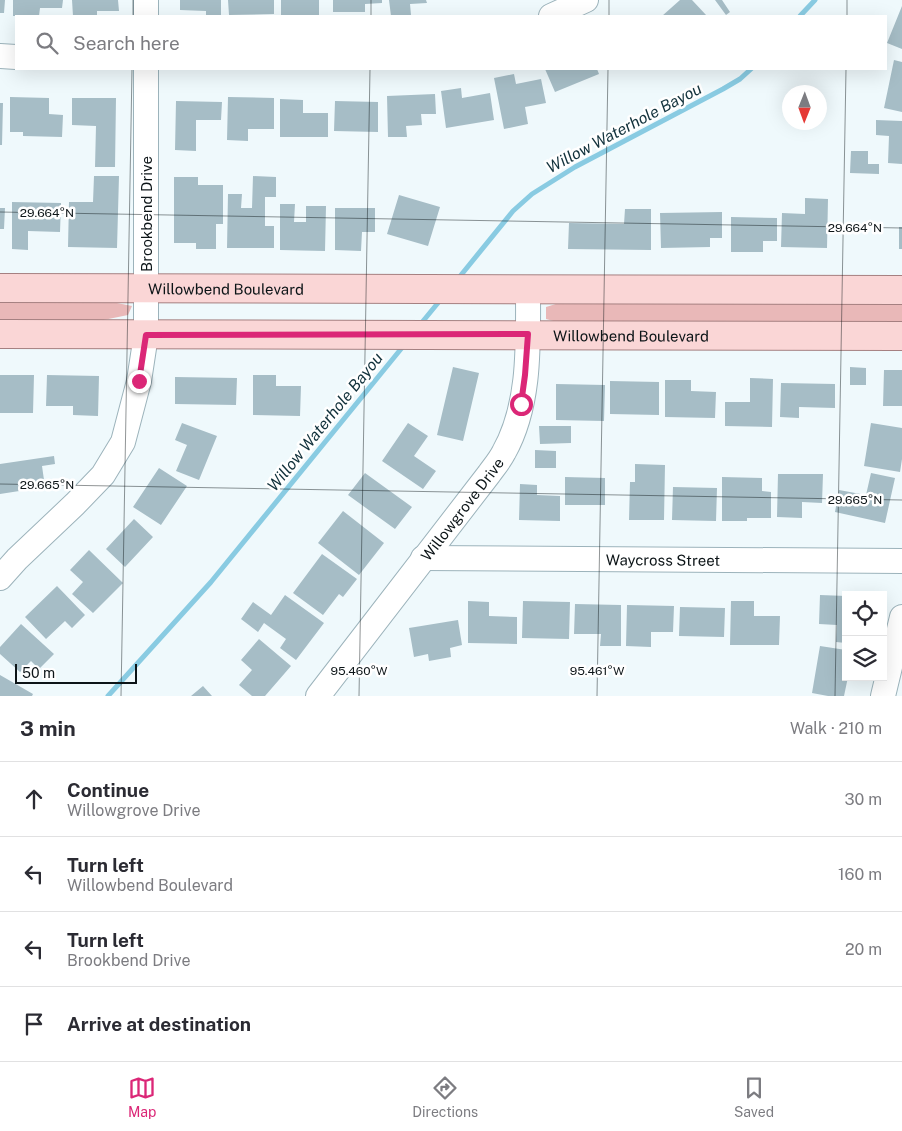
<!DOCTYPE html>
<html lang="en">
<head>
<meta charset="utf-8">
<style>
	body { margin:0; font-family:"Public Sans",sans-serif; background:#f2f2f3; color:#2b2b33 }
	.controls { position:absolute; right:15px; bottom:15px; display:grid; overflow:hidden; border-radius:0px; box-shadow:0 5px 20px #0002 }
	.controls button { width:45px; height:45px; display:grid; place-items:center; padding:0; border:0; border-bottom:1px solid #e1e1e2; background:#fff; color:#2b2b33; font:25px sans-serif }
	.compass { position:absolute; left:782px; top:85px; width:45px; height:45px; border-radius:50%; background:#fff; box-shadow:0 5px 20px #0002; rotate:181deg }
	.scale { position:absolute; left:15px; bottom:12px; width:122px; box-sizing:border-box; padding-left:5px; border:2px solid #0c1417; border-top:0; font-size:14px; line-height:18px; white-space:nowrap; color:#0c1417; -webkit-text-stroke:4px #fff; paint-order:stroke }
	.stop { position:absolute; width:15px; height:15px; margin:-11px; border:4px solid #db2777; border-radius:50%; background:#fff }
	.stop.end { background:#db2777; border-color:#fff; box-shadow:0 1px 5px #0008 }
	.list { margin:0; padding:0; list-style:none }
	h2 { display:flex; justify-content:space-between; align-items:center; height:65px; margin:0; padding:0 20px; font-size:21px }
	h2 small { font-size:16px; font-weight:400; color:#7c7c81 }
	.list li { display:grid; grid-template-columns:32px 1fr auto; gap:15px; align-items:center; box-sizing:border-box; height:75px; padding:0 20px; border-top:1px solid #e1e1e2 }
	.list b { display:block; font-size:19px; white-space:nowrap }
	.list p { margin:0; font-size:16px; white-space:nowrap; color:#7c7c81 }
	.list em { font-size:16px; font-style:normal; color:#7c7c81 }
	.icon { flex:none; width:28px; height:28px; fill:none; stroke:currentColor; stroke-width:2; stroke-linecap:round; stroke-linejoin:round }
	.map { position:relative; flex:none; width:902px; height:696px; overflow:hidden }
	.search { position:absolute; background:#fff; box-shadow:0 5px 20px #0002; left:15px; right:15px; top:15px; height:55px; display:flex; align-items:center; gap:12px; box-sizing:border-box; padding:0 18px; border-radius:0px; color:#7c7c81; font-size:19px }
	.sheet { height:365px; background:#fff }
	nav { display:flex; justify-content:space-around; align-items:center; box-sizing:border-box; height:70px; border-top:1px solid #e1e1e2; background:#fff; font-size:14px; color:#7c7c81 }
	nav a { display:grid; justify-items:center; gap:2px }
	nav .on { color:#db2777 }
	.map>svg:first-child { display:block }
	.green { fill:#e9b8b8 }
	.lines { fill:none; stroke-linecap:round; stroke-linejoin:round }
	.stream { stroke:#89cbe2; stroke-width:5 }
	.building { fill:#a6bdc6 }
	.minor-casing { stroke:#9cb3bb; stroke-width:26 }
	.major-casing { stroke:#a58081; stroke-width:30 }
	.minor { stroke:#fff; stroke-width:24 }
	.major { stroke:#fad6d6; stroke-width:28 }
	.route { stroke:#db2777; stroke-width:6 }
	.ticks { fill:none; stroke:#0c1417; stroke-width:1; stroke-opacity:0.45 }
	.labels { text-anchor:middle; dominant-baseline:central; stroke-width:5; stroke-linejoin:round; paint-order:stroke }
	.street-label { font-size:15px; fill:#0c1417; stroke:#fff }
	.water-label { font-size:16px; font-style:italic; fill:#11313b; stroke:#fff }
	.ticks-label { font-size:12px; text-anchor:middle; fill:#0c1417; stroke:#fff; stroke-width:5; stroke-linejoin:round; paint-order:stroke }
</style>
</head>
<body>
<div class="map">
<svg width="902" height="696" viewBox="0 0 902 696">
	<rect width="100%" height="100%" fill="#eff9fc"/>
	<path class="green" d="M0,296L92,298L132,306L128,315L79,325L0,324Z
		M572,299L902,303V326H572L546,319V307Z"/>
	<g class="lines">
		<path class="stream" d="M800,16L815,0
			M457,280L513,211L532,194L575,167L723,89L740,79L751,69
			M419,326L442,298
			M108,696L211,582L405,344"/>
	</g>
	<path class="building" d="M0,0H5L4,13H0Z
		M13,0H63L62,8H40L39,16H13Z
		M72,0H118L119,11H97V16H73Z
		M180,0H221V16H206V11L180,10Z
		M228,0H274V14L229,15Z
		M281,0H319V16H281Z
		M333,0H382V3L365,4V12H333Z
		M389,0H426L427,3L410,4L411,15L391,16Z
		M680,0H692L707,16H662Z
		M715,0H722L730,12L726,15Z
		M902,6V49L887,43Z
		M894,60L902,62V112L884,108Z
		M545,69H597L599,74L555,92Z
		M514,74L516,84L541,79L546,103L525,107L528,124L504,129L494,78Z
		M461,88L462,98L490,93L494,120L446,128L441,91Z
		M435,94L436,114H421L422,125L406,126L407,137H388L387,96Z
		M10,97L49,98V114L63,115L62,137L23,136V132H10Z
		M228,97L274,98V129H248V141L227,140Z
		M72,98H116L115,167H95L96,126L72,125Z
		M280,99L303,100V113H328V137H280Z
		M176,101L222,102L221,120H196V151L175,150Z
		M335,101L378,102V132L334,131Z
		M0,103H3L2,145H0Z
		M876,120L902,121V164L888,163L889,136L876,135Z
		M851,151H868V164H879V174L850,173Z
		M94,176H119L117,248L68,247L69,202H93Z
		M253,176L276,177V197H265V226H274V248H227L228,194H242L241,208H252Z
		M174,177H198V185H223V224H216V249H196V243H174Z
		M399,195L440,207L428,246L387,234Z
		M805,198L828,199L827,248L781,247L782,213L805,214Z
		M12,202L61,203L60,232L28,231V250L12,249Z
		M280,204H295L294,222H306V206H326L325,251L280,250Z
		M0,208H5L4,229H0Z
		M335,208H375V232H362L361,251L335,250Z
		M625,209H651V250L568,249L569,223L624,224Z
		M722,212V238H710V247L661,248L660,213Z
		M731,217L777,218V241H763V252H731Z
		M899,227H902V249H899Z
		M453,367L479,373L463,441L437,435Z
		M850,367L866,368V385H850Z
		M884,370H902V406H883Z
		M0,375H34L33,413H0Z
		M47,375L99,376L98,416L73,415V406H46Z
		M253,375H276V386H301L300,416L253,415Z
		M175,377L237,378L236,405L175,404Z
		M750,378L773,379L772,427L725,426V402H750Z
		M665,380H691V391L716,392L715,418L665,417Z
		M610,381L659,382V415L610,414Z
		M781,383L835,384V408L799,407V418L780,417Z
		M556,384L605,385L604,421L556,420Z
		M182,423L217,436L199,480L176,471L187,445L175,440Z
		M408,423L428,436L414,456L436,471L423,489L382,461Z
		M871,423L902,428V459L900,472L864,466Z
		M539,426H571V443L540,444Z
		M535,450L556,451V468H535Z
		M54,456L55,464L42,466L45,487L0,494V464Z
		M635,464L665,465L664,520H629L630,482H635Z
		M159,468L187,486L161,525L133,507Z
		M365,473L412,507L395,529L348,495Z
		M871,473L895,478L885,523L835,512L839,490L866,495Z
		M778,474H823L822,503L802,502V518L777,517Z
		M565,477L605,478V505H565Z
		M722,477L762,478V491L771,492V518H747V521H722Z
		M520,484L537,485V495L560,496V521L519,520Z
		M673,487L717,488L716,521L672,520Z
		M343,511L384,543L359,575L318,543Z
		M134,519L153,537L125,567L106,549Z
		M89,550L123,583L93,613L72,594L83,582L70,570Z
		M322,554L357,579L343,597L339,594L323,615L293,593Z
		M57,586L85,615L72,628L65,621L46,639L25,617Z
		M285,595L324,623L296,660L280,648L286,639L264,623L258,632L241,619L253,602L271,615Z
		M820,595L846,596V643L836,642L837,625L819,624Z
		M468,601L489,602V616L517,617V644L468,643Z
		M523,601L570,602L569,639L522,638Z
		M731,601H754V616H780L779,645H730Z
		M575,604L621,605V646H600L601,634H574Z
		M627,605L674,606L673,632H651V647L626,646Z
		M680,607L725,608L724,637L679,636Z
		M458,620L462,645L450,648L451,657L429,661L428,654L414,657L409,628Z
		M21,624L54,654L39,669L31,661L20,672L0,654V647Z
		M259,639L291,666L265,696H252L239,685L252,670L241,660Z
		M820,646L846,650V677H848L844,696H828L812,693Z
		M0,675L33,694L32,696H0Z
		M203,686L212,696H191Z"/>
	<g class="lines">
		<defs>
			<g id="minor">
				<path d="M146,0V16"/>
				<path d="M551,16L586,0"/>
				<path d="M0,56L16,57"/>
				<path id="s1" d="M423,558L902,561"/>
				<path d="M0,578L17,559L75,504L103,475L123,442L139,381L146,335V69"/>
				<path id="s2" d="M318,696L489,474C494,467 500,460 504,452C531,404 528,342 528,289"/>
				<path d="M883,696L902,617"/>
			</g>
			<g id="major">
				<path id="s3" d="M0,288L902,290"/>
				<path id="s4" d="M0,334L902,336"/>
			</g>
		</defs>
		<use href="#minor" class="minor-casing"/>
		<use href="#major" class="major-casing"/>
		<use href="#minor" class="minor"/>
		<use href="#major" class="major"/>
	</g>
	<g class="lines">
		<path class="route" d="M139,381L146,335L528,334L525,375L521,404"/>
	</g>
	<path class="ticks" d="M133,16V0M371,16V0M609,16V0M847,16V0M0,212L902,228M0,484L902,500M121,696L132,69M359,696L370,69M597,696L608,69M835,696L846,69"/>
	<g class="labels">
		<g class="street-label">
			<text transform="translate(146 214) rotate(-90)">Brookbend Drive</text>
			<text stroke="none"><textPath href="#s3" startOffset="226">Willowbend Boulevard</textPath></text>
			<text stroke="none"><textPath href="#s4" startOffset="631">Willowbend Boulevard</textPath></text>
			<text stroke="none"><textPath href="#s2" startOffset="236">Willowgrove Drive</textPath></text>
			<text stroke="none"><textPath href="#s1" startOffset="240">Waycross Street</textPath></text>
		</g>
		<g class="water-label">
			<text transform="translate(624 128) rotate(-28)">Willow Waterhole Bayou</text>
			<text transform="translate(325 422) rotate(-51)">Willow Waterhole Bayou</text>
		</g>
	</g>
	<g class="ticks-label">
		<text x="47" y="217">29.664°N</text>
		<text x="855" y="232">29.664°N</text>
		<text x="47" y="489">29.665°N</text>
		<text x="855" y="504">29.665°N</text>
		<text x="359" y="675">95.460°W</text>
		<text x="597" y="675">95.461°W</text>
	</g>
</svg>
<div class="controls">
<button><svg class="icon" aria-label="locate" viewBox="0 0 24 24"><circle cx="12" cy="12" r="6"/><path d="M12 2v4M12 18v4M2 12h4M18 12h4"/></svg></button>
<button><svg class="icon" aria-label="layers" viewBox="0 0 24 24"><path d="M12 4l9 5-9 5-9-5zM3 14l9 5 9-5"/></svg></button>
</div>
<svg class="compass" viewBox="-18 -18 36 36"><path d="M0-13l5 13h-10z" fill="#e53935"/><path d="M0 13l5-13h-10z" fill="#7c7c81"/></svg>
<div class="scale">50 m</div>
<div class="stop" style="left:521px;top:404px"></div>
<div class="stop end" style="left:139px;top:381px"></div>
<div class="search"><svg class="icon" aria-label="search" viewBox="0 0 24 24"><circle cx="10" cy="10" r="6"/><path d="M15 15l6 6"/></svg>Search here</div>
</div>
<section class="sheet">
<h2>3 min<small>Walk · 210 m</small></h2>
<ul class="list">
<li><svg class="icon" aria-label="ahead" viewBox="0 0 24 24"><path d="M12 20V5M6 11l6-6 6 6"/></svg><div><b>Continue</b><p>Willowgrove Drive</p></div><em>30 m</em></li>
<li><svg class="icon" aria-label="left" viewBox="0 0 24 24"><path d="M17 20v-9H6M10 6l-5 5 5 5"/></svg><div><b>Turn left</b><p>Willowbend Boulevard</p></div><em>160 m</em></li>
<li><svg class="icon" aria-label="left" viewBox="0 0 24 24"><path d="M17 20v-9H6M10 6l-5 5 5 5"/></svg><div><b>Turn left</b><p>Brookbend Drive</p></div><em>20 m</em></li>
<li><svg class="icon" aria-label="arrive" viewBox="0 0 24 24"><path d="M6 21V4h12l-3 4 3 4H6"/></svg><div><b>Arrive at destination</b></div></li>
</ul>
</section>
<nav>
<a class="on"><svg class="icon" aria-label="map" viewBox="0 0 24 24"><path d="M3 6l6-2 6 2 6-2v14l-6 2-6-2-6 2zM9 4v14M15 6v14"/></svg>Map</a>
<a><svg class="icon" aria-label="directions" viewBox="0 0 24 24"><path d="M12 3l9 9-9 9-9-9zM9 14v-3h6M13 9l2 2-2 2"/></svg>Directions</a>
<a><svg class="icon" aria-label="saved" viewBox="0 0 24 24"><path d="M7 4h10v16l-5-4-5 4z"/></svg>Saved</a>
</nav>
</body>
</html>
